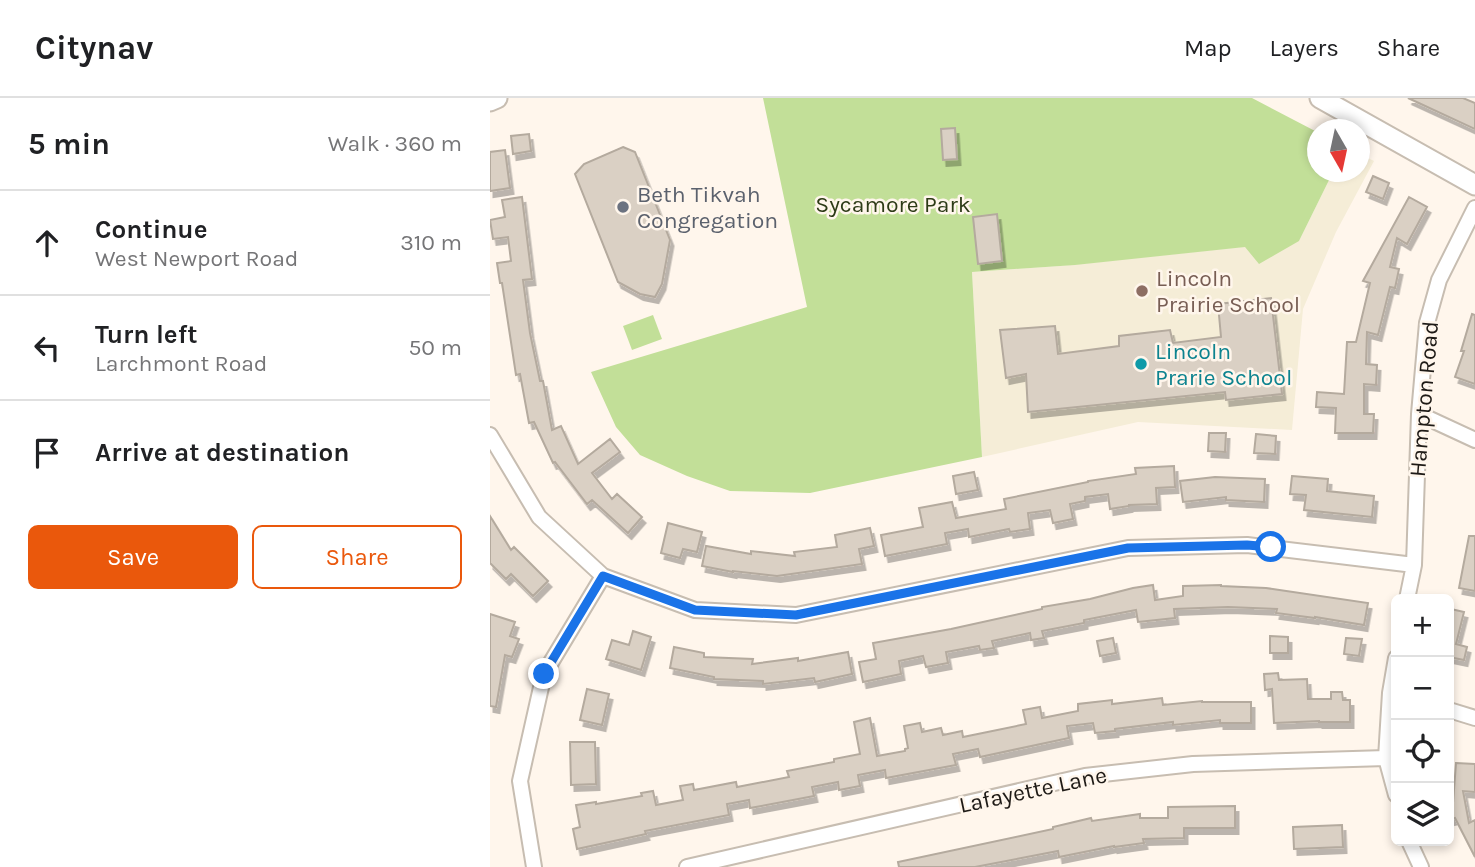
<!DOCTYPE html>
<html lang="en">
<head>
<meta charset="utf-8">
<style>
	body { margin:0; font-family:Karla,sans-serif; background:#f6f6f6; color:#202124 }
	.controls { position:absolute; right:21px; bottom:21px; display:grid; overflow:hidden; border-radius:10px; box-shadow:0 4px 10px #0003 }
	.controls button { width:63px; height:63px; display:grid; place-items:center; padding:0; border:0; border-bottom:2px solid #e0e0e0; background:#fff; color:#202124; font:35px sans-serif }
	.compass { position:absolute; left:817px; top:21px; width:63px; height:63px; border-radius:50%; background:#fff; box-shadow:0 4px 10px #0003; rotate:171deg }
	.stop { position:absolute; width:21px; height:21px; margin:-16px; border:5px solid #1a73e8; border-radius:50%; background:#fff }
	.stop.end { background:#1a73e8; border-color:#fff; box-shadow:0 2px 7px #0008 }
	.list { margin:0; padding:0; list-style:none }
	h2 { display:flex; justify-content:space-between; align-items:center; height:91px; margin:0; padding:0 28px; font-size:30px }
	h2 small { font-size:23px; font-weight:400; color:#757577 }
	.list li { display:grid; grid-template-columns:46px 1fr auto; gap:21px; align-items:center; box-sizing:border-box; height:105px; padding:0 28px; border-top:2px solid #e0e0e0 }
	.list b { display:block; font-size:26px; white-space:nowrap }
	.list p { margin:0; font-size:23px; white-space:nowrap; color:#757577 }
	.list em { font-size:23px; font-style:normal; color:#757577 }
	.actions { display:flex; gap:14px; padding:21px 28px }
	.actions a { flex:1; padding:16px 0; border:2px solid #ea580c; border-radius:10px; text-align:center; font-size:24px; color:#ea580c }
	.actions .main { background:#ea580c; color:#fff }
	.icon { flex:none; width:38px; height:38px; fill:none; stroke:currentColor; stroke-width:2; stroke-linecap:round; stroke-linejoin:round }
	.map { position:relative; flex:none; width:985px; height:769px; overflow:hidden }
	header { display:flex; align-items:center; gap:42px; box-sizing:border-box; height:98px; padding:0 35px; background:#fff; border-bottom:2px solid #e0e0e0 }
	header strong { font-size:33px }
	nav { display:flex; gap:38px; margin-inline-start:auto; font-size:24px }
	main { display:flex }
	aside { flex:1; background:#fff }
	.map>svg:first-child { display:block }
	.education { fill:#f5edd7 }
	.green { fill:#c2df98 }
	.building { fill:#dad0c4; stroke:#b4aa9e; stroke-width:2; filter:url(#shadow) }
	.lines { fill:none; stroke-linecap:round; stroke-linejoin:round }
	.street-casing { stroke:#c7bdb1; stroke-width:18 }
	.secondary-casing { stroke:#c7bdb1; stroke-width:23 }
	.street { stroke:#fff; stroke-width:14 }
	.secondary { stroke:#fff; stroke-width:19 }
	.route { stroke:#1a73e8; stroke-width:9 }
	.worship-dot { fill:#6b7280; stroke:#fff6ec; stroke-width:2.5 }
	.education-dot { fill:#8d6e63; stroke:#fff6ec; stroke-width:2.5 }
	.culture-dot { fill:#0f9aa8; stroke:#fff6ec; stroke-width:2.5 }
	.labels { text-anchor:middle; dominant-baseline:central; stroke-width:5; stroke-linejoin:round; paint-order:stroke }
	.worship-label { font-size:23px; fill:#5b616d; stroke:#fff6ec; text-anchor:start }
	.park-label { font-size:23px; fill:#2d3b16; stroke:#fff6ec }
	.education-label { font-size:23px; fill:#785e54; stroke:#fff6ec; text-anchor:start }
	.culture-label { font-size:23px; fill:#0d838f; stroke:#fff6ec; text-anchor:start }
	.street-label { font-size:23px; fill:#1e1a16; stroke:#fff6ec }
</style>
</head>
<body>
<header>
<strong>Citynav</strong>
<nav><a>Map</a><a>Layers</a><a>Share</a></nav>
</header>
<main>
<aside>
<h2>5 min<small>Walk · 360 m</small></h2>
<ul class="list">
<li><svg class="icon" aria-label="ahead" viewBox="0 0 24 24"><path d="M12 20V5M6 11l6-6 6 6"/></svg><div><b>Continue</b><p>West Newport Road</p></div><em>310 m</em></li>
<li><svg class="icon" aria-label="left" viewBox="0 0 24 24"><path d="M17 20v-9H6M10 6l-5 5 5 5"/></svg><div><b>Turn left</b><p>Larchmont Road</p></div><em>50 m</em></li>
<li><svg class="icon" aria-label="arrive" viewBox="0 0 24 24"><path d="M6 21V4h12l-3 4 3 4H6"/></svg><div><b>Arrive at destination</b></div></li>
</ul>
<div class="actions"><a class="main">Save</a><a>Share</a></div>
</aside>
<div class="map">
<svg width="985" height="769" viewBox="0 0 985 769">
	<defs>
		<filter id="shadow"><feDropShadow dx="3.5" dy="6" stdDeviation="0" flood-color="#0004"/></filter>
	</defs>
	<rect width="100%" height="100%" fill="#fff6ec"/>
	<path class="education" d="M870,56L884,63L846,134L813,211L802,332L648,324L492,359L482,174L570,168L809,143L843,74H870Z"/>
	<path class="green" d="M273,0H762L827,34L828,74H843L809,143L769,166L755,149L585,167L482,174L492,359L320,395L240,393L197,378L150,357L126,329L101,274L317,209Z
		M163,217L172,241L142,252L133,228Z"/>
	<path class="building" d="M918,0H973L985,5V31Z
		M465,30L467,61L453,62L451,31Z
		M39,36L41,53L23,56L21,38Z
		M133,49L145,54L180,142L172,186L165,199L150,196L128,184L85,76L94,66Z
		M15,52L20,90L0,93V54Z
		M883,78L899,85L893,101L876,94Z
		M32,99L42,181L33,182L40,235L50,283H53L62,332L71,328L88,366L120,341L130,354L102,375L122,401L127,396L152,419L138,435L102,402L97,406L65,364L63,365L44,324L39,325L30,276L26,277L12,185H10L7,165L21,163L18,139L3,141L0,122L15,119L12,102Z
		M919,99L937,109L917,146L907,140L900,169L909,171L905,190L900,189L888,237L877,234L876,266L887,267L886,287L874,286V316H884L883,335H845L846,310L826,309L827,294L854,296L857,244H866L880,185L873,183Z
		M507,116L512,163L488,166L483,119Z
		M781,200L792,296L736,302L735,294L538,314L536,276L516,280L510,232L565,228L568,256L629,248V238L680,232L683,245L731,239L728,206Z
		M982,216L985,217V286L965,279L974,253H971Z
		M719,335H736L735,354L718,353Z
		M766,336L786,338L785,356L764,355Z
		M684,368L685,389L666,390L667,406L639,407V408L620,411L618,396L595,399V403L580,406L583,421L563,425L560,412L538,415L540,431L520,434L519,431L479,439L478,431L455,435L457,446L395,458L391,437L433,429L429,410L462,404L466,420L516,411L514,401L598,384V383L646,376L645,370Z
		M484,374L488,392L466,396L463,378Z
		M802,378L838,381L837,393L884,398L882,419L814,412L816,397L800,396Z
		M725,379L775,381L774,404L736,402V399L693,404L690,383Z
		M0,418L21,452L24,449L58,483L43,498L21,476L16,481L0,465Z
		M178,425L212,434L207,454L193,451L190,460L171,455Z
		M380,430L384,448L369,451L372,466L287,478L243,473V474L212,468L216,448L261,456V453L305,458L304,454L347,449L345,437Z
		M979,438H985V493L969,490Z
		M663,487L665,502L693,498V488L731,487V488L776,490L878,505L874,527L825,519V520L786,515L787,511L738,509L684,511L685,520L648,524L646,512L594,522V525L552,533L554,540L541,542L540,535L502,543L504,550L490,552L489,548L456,554L458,565L436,569L433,558L409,563L411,576L373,584L369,564L386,561L383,545L461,531L552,511V509L600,501L643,490Z
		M961,511L974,514L966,546L977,549L974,562L959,559V518Z
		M0,516L25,524L20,538L29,541L22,559L15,557L6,609L0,608Z
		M143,533L161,539L151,572L116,561L122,542L139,547Z
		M780,538L798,539V555H780Z
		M623,540L626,555L610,558L607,543Z
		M856,540L872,541L869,558L854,556Z
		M184,549L214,555V559L263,561L262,566L308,560V563L358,554L362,576L325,584L324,580L273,586V583L224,581V579L180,570Z
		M788,575L789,582L817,581L818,601H841V594H852L853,602H860V624H829V623L784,625L782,591L775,592L774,576Z
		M97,591L119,596L112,627L90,622Z
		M672,600L673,607L712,603V604H761V625H730V622L683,627V624L625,631V633L605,635L603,625L577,628L579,640L490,659L488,651L463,656L466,667L396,680L395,672L368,677L370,688L349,692L348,684L322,689L324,698L303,702L260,710L259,702L237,706L239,717L155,733L156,736L87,751L83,731L90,729L86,707L106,704V706L152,698L151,695L163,693L166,707L193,702L190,688L203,686L204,692L246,684L247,689L299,679L297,673L344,664V661L370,656L364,624L380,620L387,658L415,653V651L418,650L414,628L430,625L432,634L451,630L453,637L472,633L473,639L536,626L533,612L550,609L552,620L588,613V606L622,602V606Z
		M80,644H105L106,686L81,687Z
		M966,665L985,666V694L973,693L979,725L985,722V759L965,720L961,721L959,712V706L963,705Z
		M745,708V730H694V740L653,741L654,745L624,749V748L569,759L568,753L485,769H409L408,764L563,731V729L601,720L602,723L650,716V720H678V709Z
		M852,727L853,749L804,751L803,729Z"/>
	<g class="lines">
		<defs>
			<path id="street" d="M929,316L985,342
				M0,337L49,419L113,478L205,512L306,517L638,450L757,447L924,467
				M917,501L924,467L929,316L937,225L949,182L985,110
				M906,560L900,595L896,660L906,697
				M959,612L985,620
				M919,743L931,769
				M44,769L30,683L54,576L113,478
				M197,769L595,678L703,666L896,660"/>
			<path id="secondary" d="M830,0L985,87
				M0,3L7,0"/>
		</defs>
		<use href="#street" class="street-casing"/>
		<use href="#secondary" class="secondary-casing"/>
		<use href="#street" class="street"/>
		<use href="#secondary" class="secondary"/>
	</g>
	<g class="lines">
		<path class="route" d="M54,576L113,478L205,512L306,517L638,450L757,447L781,449"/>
	</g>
	<circle class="worship-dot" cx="133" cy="109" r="7"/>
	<circle class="education-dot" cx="652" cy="193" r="7"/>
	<circle class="culture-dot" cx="651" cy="266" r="7"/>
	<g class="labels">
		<g class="worship-label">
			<text x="147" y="96">Beth Tikvah<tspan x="147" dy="26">Congregation</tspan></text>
		</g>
		<g class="park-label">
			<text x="403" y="106">Sycamore Park</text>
		</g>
		<g class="education-label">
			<text x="666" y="180">Lincoln<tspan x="666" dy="26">Prairie School</tspan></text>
		</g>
		<g class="culture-label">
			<text x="665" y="253">Lincoln<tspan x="665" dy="26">Prarie School</tspan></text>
		</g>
		<g class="street-label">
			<text transform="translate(934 301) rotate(-85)">Hampton Road</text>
			<text transform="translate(543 692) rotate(-12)">Lafayette Lane</text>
		</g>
	</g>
</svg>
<div class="controls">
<button>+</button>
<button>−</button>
<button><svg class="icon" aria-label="locate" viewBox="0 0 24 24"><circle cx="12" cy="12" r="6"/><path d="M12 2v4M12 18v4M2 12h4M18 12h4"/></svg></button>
<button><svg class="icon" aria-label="layers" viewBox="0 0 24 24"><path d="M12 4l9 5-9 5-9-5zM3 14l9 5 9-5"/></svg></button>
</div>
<svg class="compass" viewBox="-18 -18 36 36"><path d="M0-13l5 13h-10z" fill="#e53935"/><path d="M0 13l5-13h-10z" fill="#757577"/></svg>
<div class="stop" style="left:781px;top:449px"></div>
<div class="stop end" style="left:54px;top:576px"></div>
</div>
</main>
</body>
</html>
